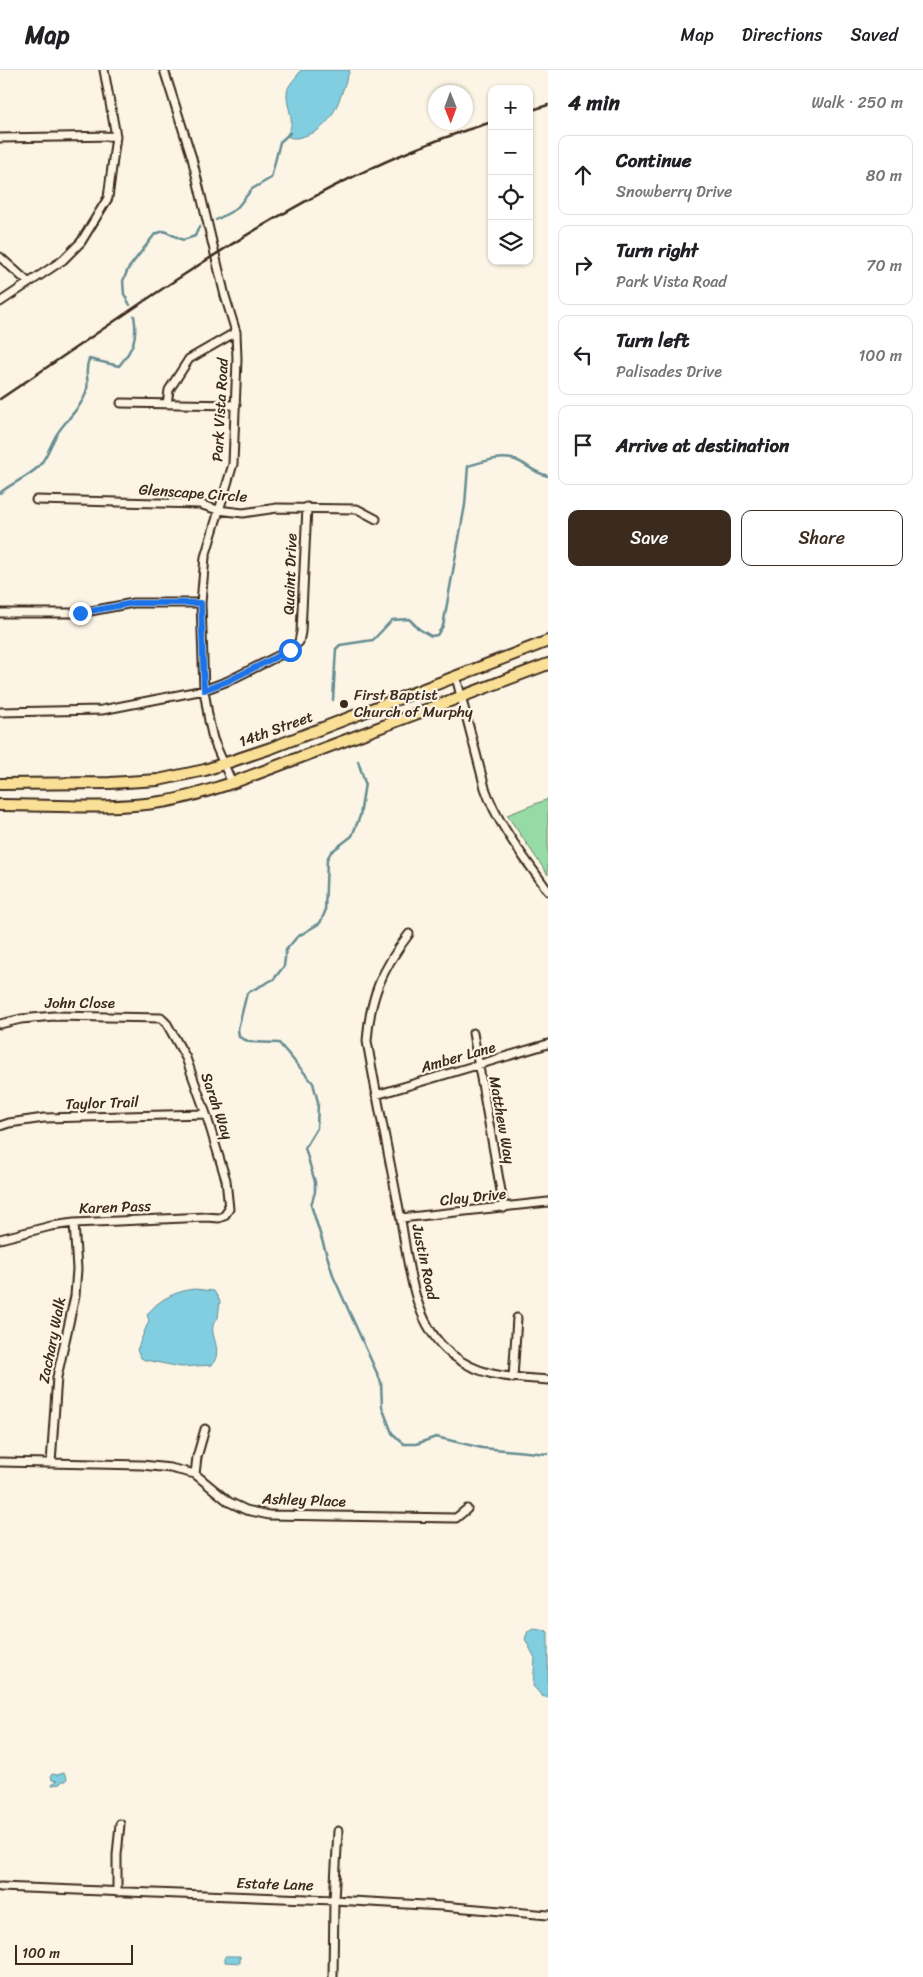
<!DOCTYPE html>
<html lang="en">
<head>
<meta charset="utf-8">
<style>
	body { margin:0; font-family:Sriracha,sans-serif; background:#f2f2f2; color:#202124 }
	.controls { position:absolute; right:15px; top:15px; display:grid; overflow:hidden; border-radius:10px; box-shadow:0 1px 4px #0004 }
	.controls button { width:45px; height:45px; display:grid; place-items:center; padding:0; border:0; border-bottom:1px solid #e0e0e0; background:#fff; color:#202124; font:25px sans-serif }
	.compass { position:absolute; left:428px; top:15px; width:45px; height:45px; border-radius:50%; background:#fff; box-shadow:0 1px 4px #0004; rotate:179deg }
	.scale { position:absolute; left:15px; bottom:12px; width:118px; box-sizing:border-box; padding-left:5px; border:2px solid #3b2a1e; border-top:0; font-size:14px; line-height:18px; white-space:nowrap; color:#3b2a1e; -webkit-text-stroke:4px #fcf5e5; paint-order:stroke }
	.stop { position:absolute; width:15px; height:15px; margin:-11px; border:4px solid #1a73e8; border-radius:50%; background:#fff }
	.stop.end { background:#1a73e8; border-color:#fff; box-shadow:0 1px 5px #0008 }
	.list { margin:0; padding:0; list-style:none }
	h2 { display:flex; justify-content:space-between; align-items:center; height:65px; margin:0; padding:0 20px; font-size:21px }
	h2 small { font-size:16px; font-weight:400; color:#757577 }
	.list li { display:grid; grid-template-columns:32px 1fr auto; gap:15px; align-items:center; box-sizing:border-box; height:80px; margin:0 10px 10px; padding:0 10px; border:1px solid #e0e0e0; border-radius:10px }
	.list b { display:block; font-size:19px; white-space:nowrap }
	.list p { margin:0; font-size:16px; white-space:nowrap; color:#757577 }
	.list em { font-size:16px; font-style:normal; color:#757577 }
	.actions { display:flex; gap:10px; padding:15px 20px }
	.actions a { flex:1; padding:11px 0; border:1px solid #3b2a1e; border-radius:10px; text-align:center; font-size:18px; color:#3b2a1e }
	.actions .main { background:#3b2a1e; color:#fff }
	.icon { flex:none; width:28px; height:28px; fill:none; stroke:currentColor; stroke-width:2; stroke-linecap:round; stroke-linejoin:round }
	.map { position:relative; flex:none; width:548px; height:1907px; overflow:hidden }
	header { display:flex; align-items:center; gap:30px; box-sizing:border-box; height:70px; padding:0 25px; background:#fff; border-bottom:1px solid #e0e0e0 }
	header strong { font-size:24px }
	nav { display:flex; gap:28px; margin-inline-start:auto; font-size:18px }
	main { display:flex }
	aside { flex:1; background:#fff }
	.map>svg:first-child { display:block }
	.green { fill:#96daa6; stroke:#688262 }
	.water { fill:#81cee0; stroke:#658c92 }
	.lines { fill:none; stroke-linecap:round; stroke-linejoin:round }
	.stream { stroke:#658c92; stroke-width:2.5 }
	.minor-casing { stroke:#3b2a1e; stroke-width:11 }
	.primary-casing { stroke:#3b2a1e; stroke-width:14 }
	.minor { stroke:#fcf5e5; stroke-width:7 }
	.primary { stroke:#fadf96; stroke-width:10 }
	.rail { stroke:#3b2a1e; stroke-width:2.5 }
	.route { stroke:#1a73e8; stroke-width:6 }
	.poi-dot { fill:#3b2a1e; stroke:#fcf5e5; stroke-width:2 }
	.labels { text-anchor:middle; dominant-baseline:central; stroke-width:4.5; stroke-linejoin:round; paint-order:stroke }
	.street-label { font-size:15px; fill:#3b2a1e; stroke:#fcf5e5 }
	.poi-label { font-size:15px; fill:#3b2a1e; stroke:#fcf5e5; text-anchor:start }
</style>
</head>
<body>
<header>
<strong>Map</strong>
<nav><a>Map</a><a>Directions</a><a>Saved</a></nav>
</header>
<main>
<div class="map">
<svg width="548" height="1907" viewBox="0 0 548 1907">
	<rect width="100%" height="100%" fill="#fcf5e5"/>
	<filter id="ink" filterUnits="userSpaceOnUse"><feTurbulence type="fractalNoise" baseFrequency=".02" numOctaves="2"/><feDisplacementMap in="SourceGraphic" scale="10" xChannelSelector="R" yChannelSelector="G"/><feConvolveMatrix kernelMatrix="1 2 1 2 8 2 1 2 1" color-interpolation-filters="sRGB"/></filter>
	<g filter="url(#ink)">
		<path class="green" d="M548,729V805L507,745Z"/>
		<path class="water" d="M301,0H350C340,25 335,59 304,66C298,68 294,69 289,67L287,64C297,51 286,38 287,24C287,14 296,9 301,0Z
			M194,1219L214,1221L220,1231L218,1248C203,1261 226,1277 212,1295L181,1297L145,1290L141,1288L137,1280L149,1250L147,1245C157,1230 176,1221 194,1219Z
			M533,1558L541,1559L548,1562V1628L542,1626L533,1616L535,1588L525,1569L528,1561Z
			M64,1703L67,1708L66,1711H62L60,1714L52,1715L53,1713L57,1711L52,1710L51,1705L53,1704L57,1705Z
			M225,1886H240V1893L225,1892Z"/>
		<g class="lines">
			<path class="stream" d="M216,150L236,139L252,119L271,108L280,72L290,63
				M130,235L124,224L123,211L128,199L155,164L164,161L183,170L195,166L199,157
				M0,423C11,413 27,408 38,397C47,388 50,375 57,364C66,349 83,337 87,319C89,309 84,301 89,289L119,296C133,279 138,268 134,246
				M333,630L336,579L340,575L373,570L392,550L409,549L419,559L431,566L437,565L443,556L465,435L468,396C481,392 502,385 516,390C528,395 532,402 548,406
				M358,691L365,713L360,746L352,766L331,782L327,789L325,842L320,853L297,867L286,880L284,896L274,909L247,923L238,959L239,967L250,972L279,973L313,1013L318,1032L317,1058L305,1078L315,1112V1122L311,1135L334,1208L381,1312L382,1337L392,1363L404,1374H416L436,1367L482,1378L548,1384"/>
			<defs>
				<path id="minor" d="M164,0L192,88L225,226L236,262L237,289L233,394L205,487L201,533L204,620L209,651L213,669L232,713
					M0,68L116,66
					M0,187L28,212
					M0,232L63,190L81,172L108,128L116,66L104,0
					M121,333L236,335
					M167,334L169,320L189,289L236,262
					M36,430L199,434L218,440L243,443L277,438L357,439L376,449
					M0,543H80L133,533H201
					M456,607L485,718C498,756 525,788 548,821
					M0,642L102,640L204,620L228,611L290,580L299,572L301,562L307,437
					M409,864C382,899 370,927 367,971C376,1024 387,1076 397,1129C408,1178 408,1250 451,1284C481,1308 511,1307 548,1310
					M0,954L21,949L54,946L161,948L167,954L186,988L206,1044L226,1110L229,1139L224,1146L219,1148L206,1147L74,1153L51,1156L0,1169
					M473,963L504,1138
					M376,1025L548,974
					M0,1056L9,1053L44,1048L206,1044
					M401,1148L548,1132
					M513,1308L517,1248
					M0,1392L142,1395L170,1398L195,1404L229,1432L246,1440L269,1445L456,1448L467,1439
					M51,1393L57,1307L75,1226L77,1199L74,1153
					M195,1404L197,1387L205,1359
					M0,1817L334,1830L442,1836L548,1845
					M117,1822V1785L120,1754
					M333,1907L334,1830L338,1761"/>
				<path id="primary" d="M0,714L110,713L158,710L205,700L271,678L548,571
					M0,735C53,735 109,740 161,732C185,729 209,720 232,713L548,594"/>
			</defs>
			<use href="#minor" class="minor-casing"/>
			<use href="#primary" class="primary-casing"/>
			<use href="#minor" class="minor"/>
			<use href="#primary" class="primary"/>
			<path class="rail" d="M529,41L548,35
				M0,329C156,225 309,106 492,52"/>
		</g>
	</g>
	<g class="lines" filter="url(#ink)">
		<path class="route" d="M80,543L133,533H201L204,620L228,611L290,580"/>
	</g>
	<circle class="poi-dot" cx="344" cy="634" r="5"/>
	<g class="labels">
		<g class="street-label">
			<text transform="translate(220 340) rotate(-87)">Park Vista Road</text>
			<text transform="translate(193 423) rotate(4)">Glenscape Circle</text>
			<text transform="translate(290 504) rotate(-88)">Quaint Drive</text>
			<text transform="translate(276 659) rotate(-20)">14th Street</text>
			<text x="80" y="933">John Close</text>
			<text transform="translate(458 987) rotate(-16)">Amber Lane</text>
			<text transform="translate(102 1033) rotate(-2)">Taylor Trail</text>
			<text transform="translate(217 1036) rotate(71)">Sarah Way</text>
			<text transform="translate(502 1050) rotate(80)">Matthew Way</text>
			<text transform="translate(473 1127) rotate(-6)">Clay Drive</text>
			<text transform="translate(115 1137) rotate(-2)">Karen Pass</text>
			<text transform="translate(425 1192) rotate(78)">Justin Road</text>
			<text transform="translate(52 1270) rotate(-79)">Zachary Walk</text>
			<text transform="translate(304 1430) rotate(2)">Ashley Place</text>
			<text transform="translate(275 1814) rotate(2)">Estate Lane</text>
		</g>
		<g class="poi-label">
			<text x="354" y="625">First Baptist<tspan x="354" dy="17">Church of Murphy</tspan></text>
		</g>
	</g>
</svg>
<div class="controls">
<button>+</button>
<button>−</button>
<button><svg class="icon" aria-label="locate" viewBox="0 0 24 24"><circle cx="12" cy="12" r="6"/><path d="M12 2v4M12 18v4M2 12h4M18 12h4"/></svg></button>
<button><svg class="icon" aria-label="layers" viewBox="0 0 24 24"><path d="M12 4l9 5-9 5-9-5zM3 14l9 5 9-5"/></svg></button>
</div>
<svg class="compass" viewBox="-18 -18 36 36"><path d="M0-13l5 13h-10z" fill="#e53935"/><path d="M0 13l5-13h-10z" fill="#757577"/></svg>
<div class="scale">100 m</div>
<div class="stop" style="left:290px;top:580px"></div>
<div class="stop end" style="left:80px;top:543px"></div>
</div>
<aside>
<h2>4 min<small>Walk · 250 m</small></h2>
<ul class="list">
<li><svg class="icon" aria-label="ahead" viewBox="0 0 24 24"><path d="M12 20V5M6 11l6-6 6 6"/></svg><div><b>Continue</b><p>Snowberry Drive</p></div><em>80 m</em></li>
<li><svg class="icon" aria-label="right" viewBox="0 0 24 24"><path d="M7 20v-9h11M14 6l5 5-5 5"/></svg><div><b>Turn right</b><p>Park Vista Road</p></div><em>70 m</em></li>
<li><svg class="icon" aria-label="left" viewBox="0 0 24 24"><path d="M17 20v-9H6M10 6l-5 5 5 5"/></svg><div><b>Turn left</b><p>Palisades Drive</p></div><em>100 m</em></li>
<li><svg class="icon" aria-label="arrive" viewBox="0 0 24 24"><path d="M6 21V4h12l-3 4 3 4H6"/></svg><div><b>Arrive at destination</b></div></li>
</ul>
<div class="actions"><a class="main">Save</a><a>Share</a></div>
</aside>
</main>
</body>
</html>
